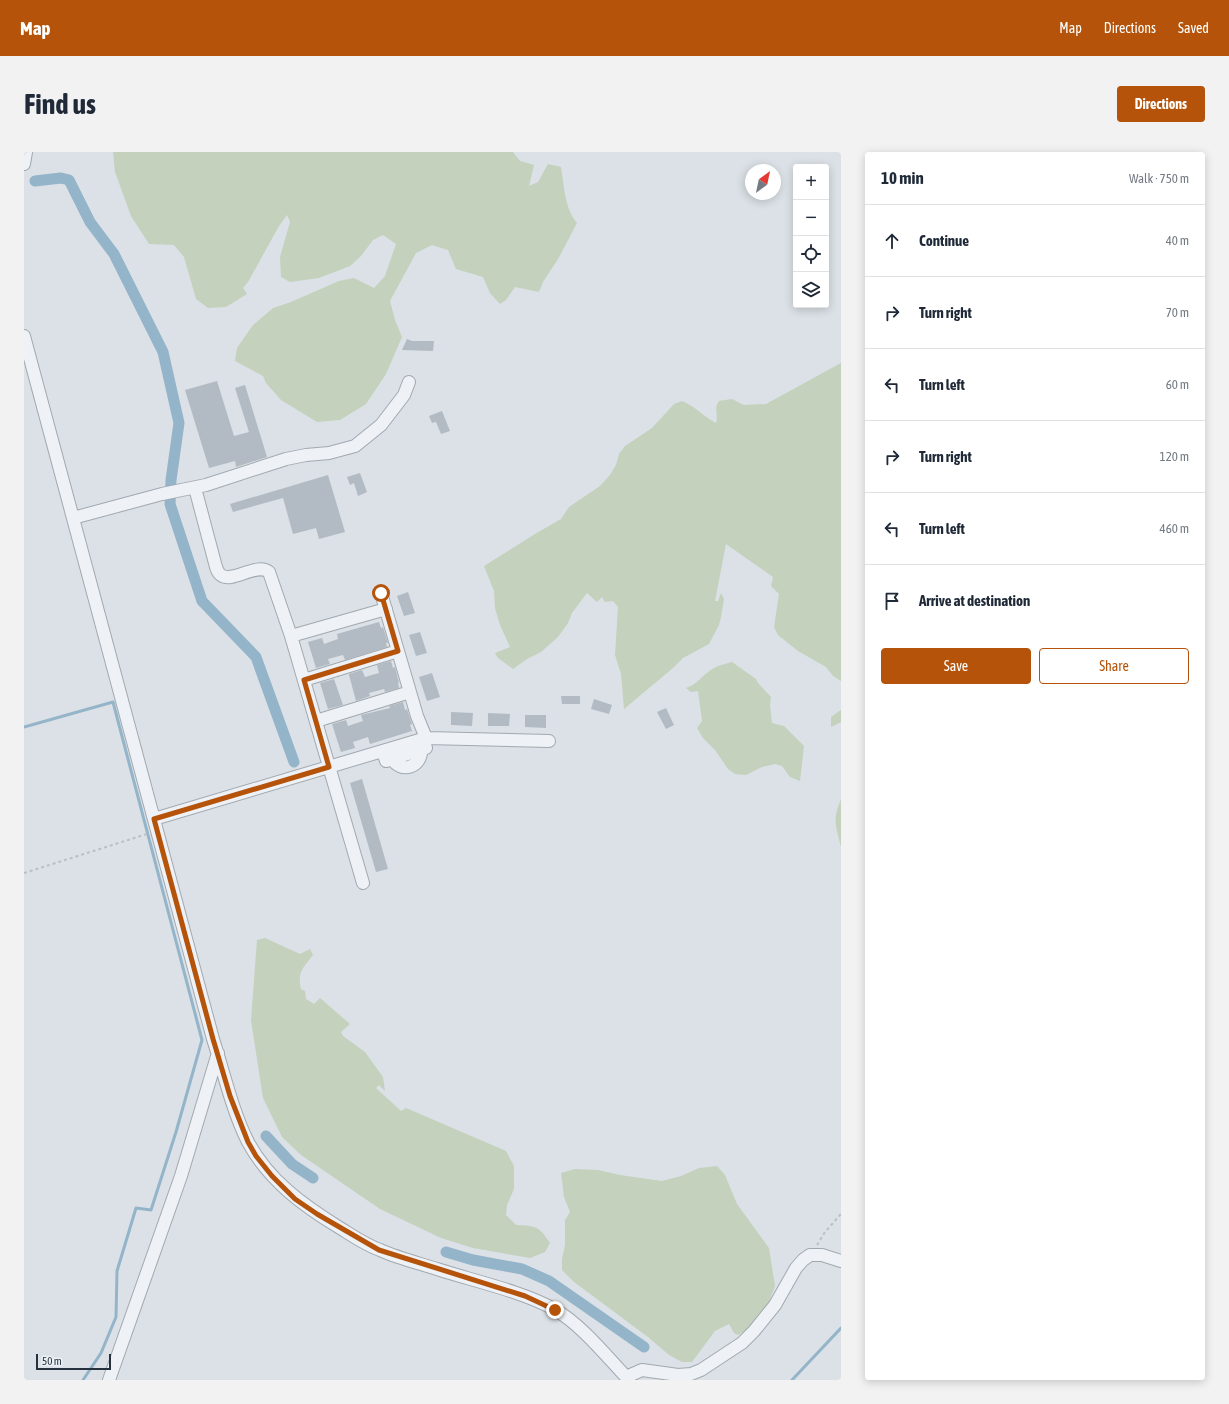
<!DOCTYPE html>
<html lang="en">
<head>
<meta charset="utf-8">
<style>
	body { margin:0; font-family:"Asap Condensed",sans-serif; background:#f2f2f3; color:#1f2937 }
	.controls { position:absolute; right:12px; top:12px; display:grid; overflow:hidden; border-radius:4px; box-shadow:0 2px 10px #0003 }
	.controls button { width:36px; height:36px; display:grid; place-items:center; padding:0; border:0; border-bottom:1px solid #e0e1e3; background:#fff; color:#1f2937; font:20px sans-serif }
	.compass { position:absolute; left:721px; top:12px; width:36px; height:36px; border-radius:50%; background:#fff; box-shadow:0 2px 10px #0003; rotate:33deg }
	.scale { position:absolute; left:12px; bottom:10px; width:75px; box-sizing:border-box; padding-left:4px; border:2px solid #25313d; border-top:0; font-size:11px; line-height:14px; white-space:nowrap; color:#25313d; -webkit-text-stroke:3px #ebf0f4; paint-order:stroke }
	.stop { position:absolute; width:12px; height:12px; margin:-9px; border:3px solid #b45309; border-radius:50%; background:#fff }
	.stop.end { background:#b45309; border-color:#fff; box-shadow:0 1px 4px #0008 }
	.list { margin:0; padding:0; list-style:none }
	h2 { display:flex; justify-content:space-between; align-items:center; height:52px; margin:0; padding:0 16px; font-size:17px }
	h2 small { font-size:13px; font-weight:400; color:#747a83 }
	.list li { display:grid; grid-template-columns:26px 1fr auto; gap:12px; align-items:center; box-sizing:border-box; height:72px; padding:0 16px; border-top:1px solid #e0e1e3 }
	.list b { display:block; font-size:15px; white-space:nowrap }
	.list em { font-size:13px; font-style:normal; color:#747a83 }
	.actions { display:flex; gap:8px; padding:12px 16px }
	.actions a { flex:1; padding:9px 0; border:1px solid #b45309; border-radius:4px; text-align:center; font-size:14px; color:#b45309 }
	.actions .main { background:#b45309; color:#fff }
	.icon { flex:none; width:22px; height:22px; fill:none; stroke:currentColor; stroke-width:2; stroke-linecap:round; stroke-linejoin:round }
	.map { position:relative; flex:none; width:817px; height:1228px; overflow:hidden; border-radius:4px }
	header { display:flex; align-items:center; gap:24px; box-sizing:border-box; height:56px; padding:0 20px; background:#b45309; color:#fff }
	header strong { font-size:19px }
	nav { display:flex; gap:22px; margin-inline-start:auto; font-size:14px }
	.intro { display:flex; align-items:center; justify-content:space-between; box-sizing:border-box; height:96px; padding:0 24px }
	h1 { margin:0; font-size:28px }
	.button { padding:10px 18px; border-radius:4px; background:#b45309; color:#fff; font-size:14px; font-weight:700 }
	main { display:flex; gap:24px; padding:0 24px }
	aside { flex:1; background:#fff; border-radius:4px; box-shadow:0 2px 10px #0003 }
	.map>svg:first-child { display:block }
	.green { fill:#c4d1bc }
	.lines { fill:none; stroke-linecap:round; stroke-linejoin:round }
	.stream { stroke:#94b4c9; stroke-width:3 }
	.canal { stroke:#94b4c9; stroke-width:11 }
	.building { fill:#b2bbc3 }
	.minor-casing { stroke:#a1a9b0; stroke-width:14 }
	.path { stroke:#babfc5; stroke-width:2; stroke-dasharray:3 3; stroke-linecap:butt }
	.minor { stroke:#eef1f5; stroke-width:12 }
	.route { stroke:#b45309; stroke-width:5 }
</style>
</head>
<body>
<header>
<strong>Map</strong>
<nav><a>Map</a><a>Directions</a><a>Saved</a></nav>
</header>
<div class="intro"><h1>Find us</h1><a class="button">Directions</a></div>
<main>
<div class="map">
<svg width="817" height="1228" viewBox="0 0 817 1228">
	<rect width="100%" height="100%" fill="#dbe1e6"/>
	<path class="green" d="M89,0H489L496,9L510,13L505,34L514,30L524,12L537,15C540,34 541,57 553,71L534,107L519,130L515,140L491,135L482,148L476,152L466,141L459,125L432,117L424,98L408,93L392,101L366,149L371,168L378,185L362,222L342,252L316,268L293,270L257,248L242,231L239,224L211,209L213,196L229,173L249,156L267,150L315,129L330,126L350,136L361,124L372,92L359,83L349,88L337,104L326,114L295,126L266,130L257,125L256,105L266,70L263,63L255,74L224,130L219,136L223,142L202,155L184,156L172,147L160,105L150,93L125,92L107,64L91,20Z
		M817,211V529L809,524L802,515L774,499L754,483L750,475L755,442L747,434L749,425L702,392L691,449H694L697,441L700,447L697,465L695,473L685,492L659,506L649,516L600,557L597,522L591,503L594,455L589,449L581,450L578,445L573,450L563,441L548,461L544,471L534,485L517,500L503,507L489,517L474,506L471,501L486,495L476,473L471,456L470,439L460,414L511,382L537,367L545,355L576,334L586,323L592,313L595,302L601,294L628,276L650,252L658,249C671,254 680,265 692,271C695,262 689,257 695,249L708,247L720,253L742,252Z
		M708,510L732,527L734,531L747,545L746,553L748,571L760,574L780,594L776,629L766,625L758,614L751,612L738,615L722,623L711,622L704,617L691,598L679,586L673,576L678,569L674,539L667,540L662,536C673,533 679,522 690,516C695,513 702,512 708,510Z
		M817,558V570L807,575V565Z
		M817,647V695C812,674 808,669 817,647Z
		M241,786L276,802L286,797L289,803C279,816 273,820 277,837L281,839L282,847L290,852L296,846L326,872L317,880L319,884L341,900L359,925L361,939L355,933L352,936L377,959L382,956L482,999L490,1014V1037L483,1053L482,1063L492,1073C512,1074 515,1074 526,1091L521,1100L506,1106L449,1096L417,1086L356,1057L277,1003L258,985L239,946L227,868L233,788Z
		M693,1014L701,1023L713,1052L745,1096L751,1134L743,1155L724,1177L714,1183L710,1181L705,1172L691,1179L668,1210H658L645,1203L624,1185L550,1130L538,1118V1107L541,1093V1068L546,1060L540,1045L537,1021L551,1017L574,1018L596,1023L638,1029L657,1024L675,1016Z"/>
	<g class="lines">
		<path class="stream" d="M0,575L89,550L178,888L152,980L127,1058L112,1056L93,1119L92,1165L77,1201L59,1228
			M768,1228L817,1176"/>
		<path class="canal" d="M11,29L37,26L45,28L66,70L90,102L139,200L155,271L147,328L146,352L178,449L232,505L270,610
			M242,984L268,1012L289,1026
			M422,1100L449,1108L498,1117L525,1129L620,1195"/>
	</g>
	<path class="building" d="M383,187L388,189H410L409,199L378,198Z
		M193,229L210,284L225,280L211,236L221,233L243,305L212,315L211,309L185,316L161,238Z
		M418,259L426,279L417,282L412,270L408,271L405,264Z
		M336,321L343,340L334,344L330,331L326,333L323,325Z
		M304,323L321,380L295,387L292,376L269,382L259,346L209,360L206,352Z
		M384,440L391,461L380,464L373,444Z
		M355,470L357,476L359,475L364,491H362L363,495L321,508L319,503L304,507L306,512L292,516L284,490L298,486L300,492L314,487L313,482Z
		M396,480L403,501L392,504L385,483Z
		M367,509L369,516L371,515L375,531H374L375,536L361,540L360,537L345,541L346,544L332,549L325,523V522L338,518L341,525L355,521L353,513Z
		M408,521L416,545L403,549L395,525Z
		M310,527L319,553L304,557L296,531Z
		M537,544H556V552H538Z
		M570,547L588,553L585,562L567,557Z
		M379,550L381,558L383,557L388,572L386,573L388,579L346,592L344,585L329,590L331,596L317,600L308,572L322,568L324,574L339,569L337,563L366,556L365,554Z
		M642,556L650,573L642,577L633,560Z
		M427,560L449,561L448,574L427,573Z
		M464,561L486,562L485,574H464Z
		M501,563H522V576L501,575Z
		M338,627L364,717L352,720L326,631Z"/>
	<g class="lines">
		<defs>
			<path id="minor" d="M0,12L2,0
				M0,184L189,887C200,921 208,958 224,990C245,1029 280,1054 316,1076C329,1084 342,1093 356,1098C374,1106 394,1111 413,1117C450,1129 497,1139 530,1157C557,1172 584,1206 605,1228
				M171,336L192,415C193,418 195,422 197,423C208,432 232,410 245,420L267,484L339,731
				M49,366L138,342L182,333L262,307L282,303L305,301L331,294L357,273L380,243L385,230
				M357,441L393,564L402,586
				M267,484L362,457
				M280,528L374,499
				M292,569L386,540
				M359,599L362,609L402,596L399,587
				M368,607C377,622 398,615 397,598
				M130,667L402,586L525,589
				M602,1225L618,1218L654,1223L667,1222L677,1218L718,1191L730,1179L751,1153L772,1116L779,1108L786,1103H798L817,1109
				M85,1228L157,1024L194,901"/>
		</defs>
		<use href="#minor" class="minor-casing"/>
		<path class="path" d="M0,721L123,682
			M793,1093L801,1080L817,1062"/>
		<use href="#minor" class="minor"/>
	</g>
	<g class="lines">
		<path class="route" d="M357,441L374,499L280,528L305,615L130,667L189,887L206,944L224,990L232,1004L248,1024L271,1047L293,1062L355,1098L501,1144L531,1158"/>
	</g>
</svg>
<div class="controls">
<button>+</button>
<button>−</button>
<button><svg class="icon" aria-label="locate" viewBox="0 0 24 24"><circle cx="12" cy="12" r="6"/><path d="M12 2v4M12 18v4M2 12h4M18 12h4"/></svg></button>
<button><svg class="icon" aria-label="layers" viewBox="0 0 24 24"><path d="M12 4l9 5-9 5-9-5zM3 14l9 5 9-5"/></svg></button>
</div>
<svg class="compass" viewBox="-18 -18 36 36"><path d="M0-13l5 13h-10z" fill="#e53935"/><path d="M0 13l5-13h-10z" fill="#747a83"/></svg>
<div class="scale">50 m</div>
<div class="stop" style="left:357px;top:441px"></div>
<div class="stop end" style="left:531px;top:1158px"></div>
</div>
<aside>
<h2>10 min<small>Walk · 750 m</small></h2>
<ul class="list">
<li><svg class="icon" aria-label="ahead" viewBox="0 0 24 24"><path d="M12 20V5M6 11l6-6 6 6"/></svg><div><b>Continue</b></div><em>40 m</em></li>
<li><svg class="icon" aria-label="right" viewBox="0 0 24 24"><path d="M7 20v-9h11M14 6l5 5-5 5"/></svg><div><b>Turn right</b></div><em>70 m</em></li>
<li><svg class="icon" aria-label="left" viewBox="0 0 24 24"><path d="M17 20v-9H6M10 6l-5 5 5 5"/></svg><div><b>Turn left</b></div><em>60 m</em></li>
<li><svg class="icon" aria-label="right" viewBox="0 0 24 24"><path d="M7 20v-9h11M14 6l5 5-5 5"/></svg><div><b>Turn right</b></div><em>120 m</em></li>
<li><svg class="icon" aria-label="left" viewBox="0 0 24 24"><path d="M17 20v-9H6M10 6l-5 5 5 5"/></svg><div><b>Turn left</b></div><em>460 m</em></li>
<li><svg class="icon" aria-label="arrive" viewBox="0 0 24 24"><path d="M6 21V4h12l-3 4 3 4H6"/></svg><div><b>Arrive at destination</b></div></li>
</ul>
<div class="actions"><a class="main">Save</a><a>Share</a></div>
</aside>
</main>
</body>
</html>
